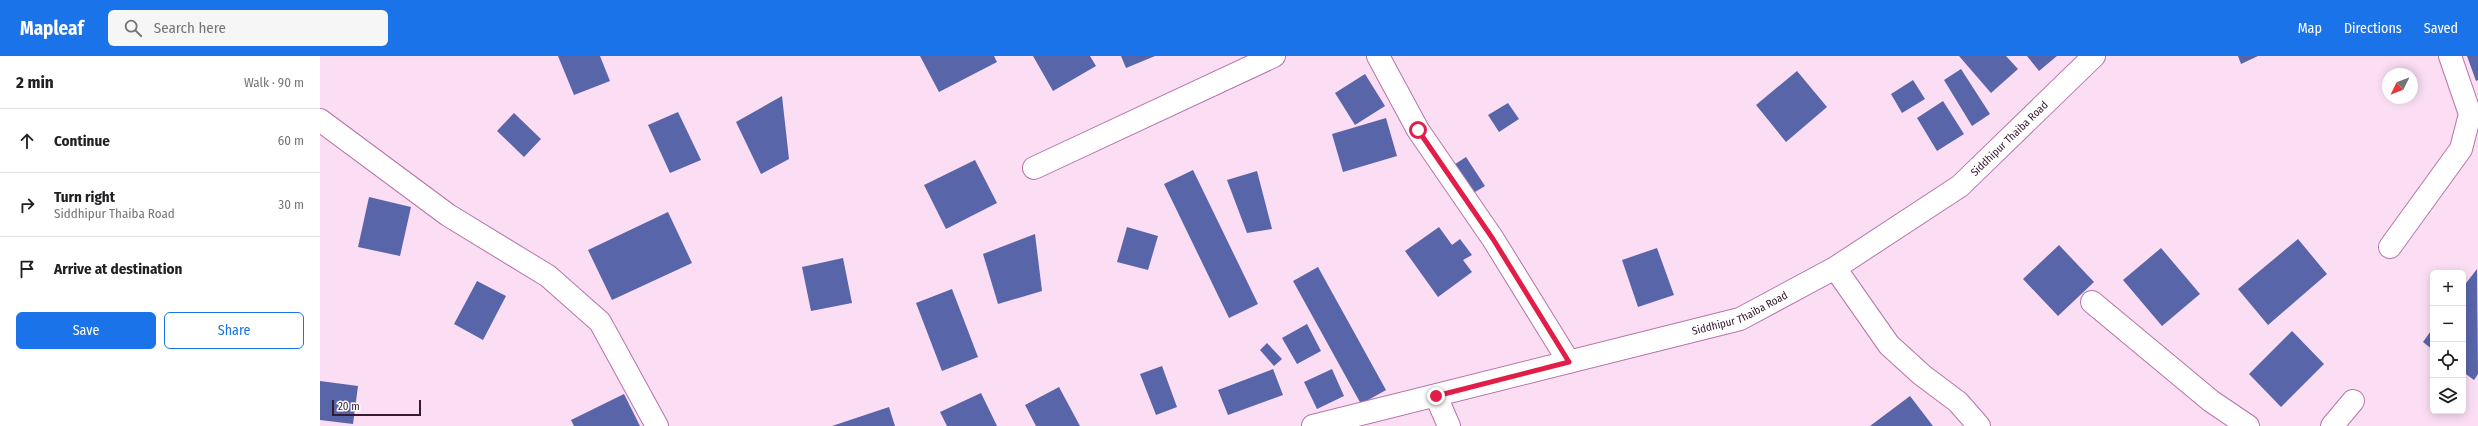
<!DOCTYPE html>
<html lang="en">
<head>
<meta charset="utf-8">
<style>
	body { margin:0; font-family:"Fira Sans Condensed",sans-serif; background:#f6f6f6; color:#202124 }
	.controls { position:absolute; right:12px; bottom:12px; display:grid; overflow:hidden; border-radius:6px; box-shadow:0 2px 10px #0003 }
	.controls button { width:36px; height:36px; display:grid; place-items:center; padding:0; border:0; border-bottom:1px solid #e0e0e0; background:#fff; color:#202124; font:20px sans-serif }
	.compass { position:absolute; left:2062px; top:12px; width:36px; height:36px; border-radius:50%; background:#fff; box-shadow:0 2px 10px #0003; rotate:227deg }
	.scale { position:absolute; left:12px; bottom:10px; width:89px; box-sizing:border-box; padding-left:4px; border:2px solid #361b30; border-top:0; font-size:11px; line-height:14px; white-space:nowrap; color:#361b30; -webkit-text-stroke:3px #fff; paint-order:stroke }
	.stop { position:absolute; width:12px; height:12px; margin:-9px; border:3px solid #e11d48; border-radius:50%; background:#fff }
	.stop.end { background:#e11d48; border-color:#fff; box-shadow:0 1px 4px #0008 }
	.list { margin:0; padding:0; list-style:none }
	h2 { display:flex; justify-content:space-between; align-items:center; height:52px; margin:0; padding:0 16px; font-size:17px }
	h2 small { font-size:13px; font-weight:400; color:#757577 }
	.list li { display:grid; grid-template-columns:26px 1fr auto; gap:12px; align-items:center; box-sizing:border-box; height:64px; padding:0 16px; border-top:1px solid #e0e0e0 }
	.list b { display:block; font-size:15px; white-space:nowrap }
	.list p { margin:0; font-size:13px; white-space:nowrap; color:#757577 }
	.list em { font-size:13px; font-style:normal; color:#757577 }
	.actions { display:flex; gap:8px; padding:12px 16px }
	.actions a { flex:1; padding:9px 0; border:1px solid #1a73e8; border-radius:6px; text-align:center; font-size:14px; color:#1a73e8 }
	.actions .main { background:#1a73e8; color:#fff }
	.icon { flex:none; width:22px; height:22px; fill:none; stroke:currentColor; stroke-width:2; stroke-linecap:round; stroke-linejoin:round }
	.map { position:relative; flex:none; width:2158px; height:370px; overflow:hidden }
	header { display:flex; align-items:center; gap:24px; box-sizing:border-box; height:56px; padding:0 20px; background:#1a73e8; color:#fff }
	header strong { font-size:19px }
	nav { display:flex; gap:22px; margin-inline-start:auto; font-size:14px }
	.search { width:280px; height:36px; background:#f6f6f6; display:flex; align-items:center; gap:10px; box-sizing:border-box; padding:0 14px; border-radius:6px; color:#757577; font-size:15px }
	main { display:flex }
	aside { flex:1; background:#fff }
	.map>svg:first-child { display:block }
	.building { fill:#5965a9 }
	.lines { fill:none; stroke-linecap:round; stroke-linejoin:round }
	.street-casing { stroke:#b674a9; stroke-width:24 }
	.street { stroke:#fff; stroke-width:22 }
	.route { stroke:#e11d48; stroke-width:5 }
	.labels { text-anchor:middle; dominant-baseline:central; stroke-width:4; stroke-linejoin:round; paint-order:stroke }
	.street-label { font-size:11px; fill:#361b30; stroke:#fff }
</style>
</head>
<body>
<header>
<strong>Mapleaf</strong>
<div class="search"><svg class="icon" aria-label="search" viewBox="0 0 24 24"><circle cx="10" cy="10" r="6"/><path d="M15 15l6 6"/></svg>Search here</div>
<nav><a>Map</a><a>Directions</a><a>Saved</a></nav>
</header>
<main>
<aside>
<h2>2 min<small>Walk · 90 m</small></h2>
<ul class="list">
<li><svg class="icon" aria-label="ahead" viewBox="0 0 24 24"><path d="M12 20V5M6 11l6-6 6 6"/></svg><div><b>Continue</b></div><em>60 m</em></li>
<li><svg class="icon" aria-label="right" viewBox="0 0 24 24"><path d="M7 20v-9h11M14 6l5 5-5 5"/></svg><div><b>Turn right</b><p>Siddhipur Thaiba Road</p></div><em>30 m</em></li>
<li><svg class="icon" aria-label="arrive" viewBox="0 0 24 24"><path d="M6 21V4h12l-3 4 3 4H6"/></svg><div><b>Arrive at destination</b></div></li>
</ul>
<div class="actions"><a class="main">Save</a><a>Share</a></div>
</aside>
<div class="map">
<svg width="2158" height="370" viewBox="0 0 2158 370">
	<rect width="100%" height="100%" fill="#fbdef4"/>
	<path class="building" d="M238,0H280L290,25L254,39Z
		M600,0H674L677,6L619,36Z
		M713,0H770L776,10L733,35Z
		M801,0H835L806,12Z
		M1639,0H1686L1698,13L1671,37Z
		M1707,0H1737L1719,15Z
		M1918,0H1938L1921,8Z
		M2147,0H2158V24L2156,25Z
		M1641,13L1670,58L1652,70L1624,24Z
		M1477,15L1507,51L1466,86L1436,49Z
		M1045,18L1065,50L1035,69L1015,37Z
		M1593,24L1605,43L1582,57L1571,38Z
		M462,40L469,103L441,118L416,66Z
		M1623,45L1644,78L1617,95L1597,62Z
		M1188,47L1199,63L1179,76L1168,59Z
		M358,56L381,104L350,117L328,69Z
		M194,57L221,83L204,101L177,75Z
		M1066,62L1077,100L1023,116L1012,78Z
		M1146,101L1165,130L1135,148L1117,120Z
		M655,104L677,147L626,173L604,129Z
		M873,114L938,248L909,262L844,128Z
		M937,115L952,173L927,177L907,124Z
		M49,141L91,151L80,200L38,191Z
		M348,156L372,207L292,244L268,194Z
		M807,171L838,180L828,214L797,206Z
		M1119,171L1132,189L1140,183L1152,199L1143,204L1152,216L1118,241L1085,195Z
		M715,178L722,235L678,248L663,198Z
		M1978,183L2007,218L1948,269L1918,233Z
		M1739,189L1774,226L1738,260L1703,223Z
		M1337,192L1354,239L1318,251L1302,204Z
		M1841,192L1880,238L1842,270L1803,224Z
		M523,202L532,247L491,255L482,211Z
		M998,211L1066,334L1041,348L973,225Z
		M2157,213L2158,318L2154,324L2143,316V231Z
		M157,225L186,240L163,284L134,268Z
		M632,233L658,301L622,315L596,247Z
		M987,268L1001,295L977,308L962,282Z
		M2113,272V294L2103,286Z
		M1972,275L2004,308L1961,351L1929,318Z
		M947,287L962,303L954,310L940,294Z
		M842,310L857,351L836,359L820,318Z
		M953,313L963,339L908,359L898,334Z
		M1012,313L1024,340L997,353L984,326Z
		M0,325L38,330L33,368L0,364Z
		M739,331L760,370H716L705,349Z
		M661,337L677,370H627L620,356Z
		M304,338L320,370H254L251,364Z
		M1590,340L1613,370H1550Z
		M569,351L575,370H512Z"/>
	<g class="lines">
		<defs>
			<g id="street">
				<path d="M1058,0L1098,74L1173,183L1249,306"/>
				<path d="M0,64L128,159L228,220L280,266L337,370"/>
				<path d="M714,112L954,0"/>
				<path d="M2070,191L2141,93L2150,58L2130,0"/>
				<path d="M1515,212L1569,289L1602,319L1638,346L1659,370"/>
				<path d="M1772,246L1891,345L1928,370"/>
				<path d="M1116,340L1129,370"/>
				<path id="s1" d="M993,370L1420,263L1515,212L1640,130L1774,0"/>
				<path d="M2012,370L2033,345"/>
			</g>
		</defs>
		<use href="#street" class="street-casing"/>
		<use href="#street" class="street"/>
	</g>
	<g class="lines">
		<path class="route" d="M1098,74L1173,183L1249,306L1116,340"/>
	</g>
	<g class="labels">
		<g class="street-label">
			<text stroke="none"><textPath href="#s1" startOffset="766">Siddhipur Thaiba Road</textPath></text>
			<text stroke="none"><textPath href="#s1" startOffset="442">Siddhipur Thaiba Road</textPath></text>
		</g>
	</g>
</svg>
<div class="controls">
<button>+</button>
<button>−</button>
<button><svg class="icon" aria-label="locate" viewBox="0 0 24 24"><circle cx="12" cy="12" r="6"/><path d="M12 2v4M12 18v4M2 12h4M18 12h4"/></svg></button>
<button><svg class="icon" aria-label="layers" viewBox="0 0 24 24"><path d="M12 4l9 5-9 5-9-5zM3 14l9 5 9-5"/></svg></button>
</div>
<svg class="compass" viewBox="-18 -18 36 36"><path d="M0-13l5 13h-10z" fill="#e53935"/><path d="M0 13l5-13h-10z" fill="#757577"/></svg>
<div class="scale">20 m</div>
<div class="stop" style="left:1098px;top:74px"></div>
<div class="stop end" style="left:1116px;top:340px"></div>
</div>
</main>
</body>
</html>
